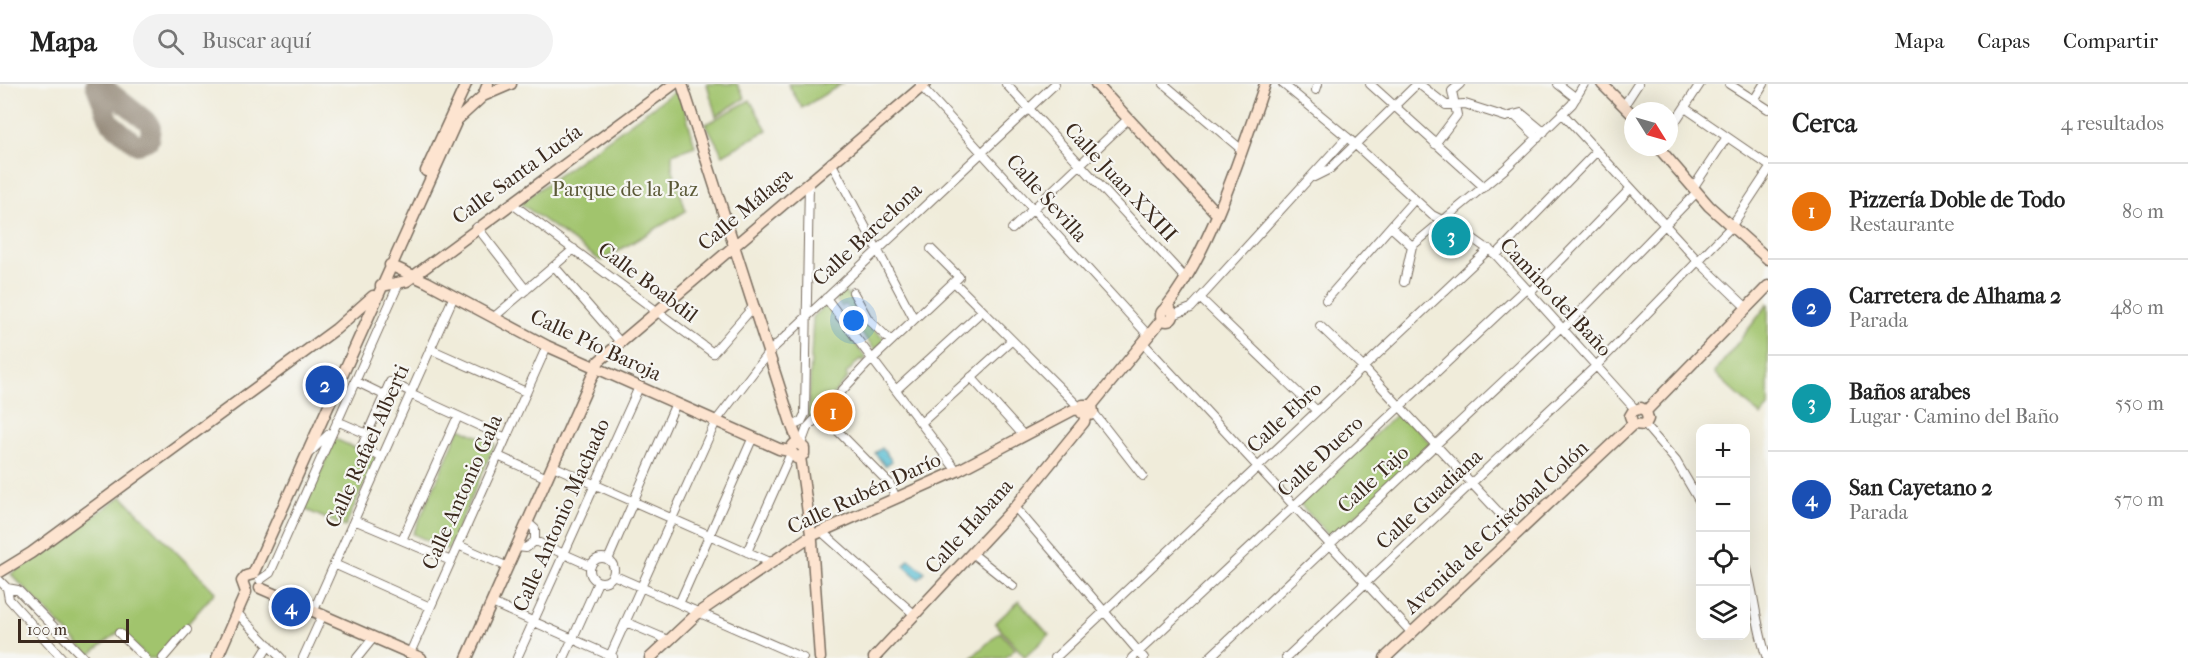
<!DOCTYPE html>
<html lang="es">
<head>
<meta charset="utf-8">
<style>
	body { margin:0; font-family:"IM FELL French Canon",serif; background:#f2f2f2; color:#222 }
	.controls { position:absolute; right:18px; bottom:18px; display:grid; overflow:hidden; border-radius:12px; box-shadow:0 6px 24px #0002 }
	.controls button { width:54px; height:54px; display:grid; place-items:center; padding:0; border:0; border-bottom:2px solid #e0e0e0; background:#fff; color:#222; font:30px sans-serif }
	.compass { position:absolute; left:1624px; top:18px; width:54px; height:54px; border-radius:50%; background:#fff; box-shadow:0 6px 24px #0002; rotate:127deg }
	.scale { position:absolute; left:18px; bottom:15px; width:111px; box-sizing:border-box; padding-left:6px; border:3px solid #3b2a1e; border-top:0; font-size:16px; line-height:21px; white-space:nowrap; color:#3b2a1e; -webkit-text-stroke:4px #f6f6f2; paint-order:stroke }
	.you { position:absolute; left:854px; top:237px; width:21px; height:21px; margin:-15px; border:4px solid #fff; border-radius:50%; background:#1a73e8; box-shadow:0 0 0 9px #1a73e833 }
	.badge { display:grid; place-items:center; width:39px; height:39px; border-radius:50%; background:#b45309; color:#fff; font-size:20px; font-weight:700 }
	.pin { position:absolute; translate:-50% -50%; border:3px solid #fff; box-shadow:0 2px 6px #0006 }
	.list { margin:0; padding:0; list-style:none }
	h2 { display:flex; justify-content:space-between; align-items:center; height:78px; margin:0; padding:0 24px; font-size:26px }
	h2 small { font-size:20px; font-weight:400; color:#767676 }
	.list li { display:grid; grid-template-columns:39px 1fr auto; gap:18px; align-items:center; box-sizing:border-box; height:96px; padding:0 24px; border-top:2px solid #e0e0e0 }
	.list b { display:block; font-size:22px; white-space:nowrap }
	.list p { margin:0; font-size:20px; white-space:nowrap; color:#767676 }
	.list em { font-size:20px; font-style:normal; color:#767676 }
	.icon { flex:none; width:33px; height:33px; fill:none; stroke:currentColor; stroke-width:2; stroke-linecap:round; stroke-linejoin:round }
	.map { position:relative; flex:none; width:1768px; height:574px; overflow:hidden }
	header { display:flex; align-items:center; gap:36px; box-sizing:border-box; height:84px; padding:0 30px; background:#fff; border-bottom:2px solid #e0e0e0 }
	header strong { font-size:28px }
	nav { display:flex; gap:33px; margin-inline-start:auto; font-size:21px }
	.search { width:420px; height:54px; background:#f2f2f2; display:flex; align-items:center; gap:15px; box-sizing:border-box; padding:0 21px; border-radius:33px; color:#767676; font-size:22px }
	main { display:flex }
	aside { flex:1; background:#fff }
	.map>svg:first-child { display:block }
	.green { fill:#a1c46d; stroke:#6e7746; stroke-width:1.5 }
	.water { fill:#54bcd2; stroke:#487378; stroke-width:1.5 }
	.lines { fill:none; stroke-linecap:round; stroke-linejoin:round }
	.taxiway { stroke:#968b7c; stroke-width:20 }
	.street-casing { stroke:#7a6e60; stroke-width:10 }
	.secondary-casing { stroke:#7a6e60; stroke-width:13 }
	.street { stroke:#fff; stroke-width:8 }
	.secondary { stroke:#fde4d0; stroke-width:10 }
	.labels { text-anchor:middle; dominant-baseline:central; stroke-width:4.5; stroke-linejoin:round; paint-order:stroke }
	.street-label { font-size:21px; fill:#3b2a1e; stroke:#f6f6f2 }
	.park-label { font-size:21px; fill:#5a5836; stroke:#f6f6f2 }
</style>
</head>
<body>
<header>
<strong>Mapa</strong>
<div class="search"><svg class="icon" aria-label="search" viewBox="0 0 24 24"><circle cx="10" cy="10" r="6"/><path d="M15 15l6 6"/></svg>Buscar aquí</div>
<nav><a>Mapa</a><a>Capas</a><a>Compartir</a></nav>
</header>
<main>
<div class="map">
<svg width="1768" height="574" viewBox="0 0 1768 574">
	<rect width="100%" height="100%" fill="#f6f6f2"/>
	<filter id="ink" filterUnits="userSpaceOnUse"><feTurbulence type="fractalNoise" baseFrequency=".0167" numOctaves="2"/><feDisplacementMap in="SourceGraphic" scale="12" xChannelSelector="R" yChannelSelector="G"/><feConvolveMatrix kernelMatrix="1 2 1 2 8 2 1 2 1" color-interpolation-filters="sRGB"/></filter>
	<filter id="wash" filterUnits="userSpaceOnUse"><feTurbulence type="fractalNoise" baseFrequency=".008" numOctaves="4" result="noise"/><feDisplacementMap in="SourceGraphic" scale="24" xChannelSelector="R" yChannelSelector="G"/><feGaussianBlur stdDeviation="1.35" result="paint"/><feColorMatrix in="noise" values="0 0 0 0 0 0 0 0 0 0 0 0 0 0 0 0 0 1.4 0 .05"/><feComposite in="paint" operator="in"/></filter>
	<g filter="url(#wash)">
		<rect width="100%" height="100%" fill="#f0ecda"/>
		<path class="green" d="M707,0H737L745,14L716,32Z
			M788,0H842L802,24Z
			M679,4L695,62L672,70V83L686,127L601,177L520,119Z
			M750,16L767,46L723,71L706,40Z
			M843,204L847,212L850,210L857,222L850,227L845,220L842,223L833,213Z
			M1768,220V324L1761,332L1714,289Z
			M826,221L866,274L864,277L860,275L846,290L848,294L808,337L813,233Z
			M858,225L865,237L885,256L875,266L848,233Z
			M1400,327L1432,361L1331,454L1300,420Z
			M460,344L495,360L448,466L413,450Z
			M335,355L376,373L345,443L304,425Z
			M122,412L215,508L158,574H148L120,547L89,571L11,490Z
			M1019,517L1049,551L1025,573L995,539Z
			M1000,548L1015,565L1005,574H971Z"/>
		<path class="water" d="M882,364L892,377L885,382L875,369Z
			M909,475L925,488L919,495L904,482Z"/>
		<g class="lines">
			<path class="taxiway" d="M95,0L110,38L137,61L149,56L151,44L148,38L100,0"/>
		</g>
	</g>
	<g filter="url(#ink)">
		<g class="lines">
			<defs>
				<path id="street" d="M1006,0L1185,194
					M1164,0L1242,66
					M1283,0L1347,53L1432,131L1458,144L1496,171L1635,325
					M1370,0L1484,103
					M1419,0L1446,21L1465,20L1506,33L1521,29L1544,48
					M1558,0L1576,14
					M1729,0L1768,25
					M920,1L1149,252
					M1316,6L1318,0
					M1754,16L1764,0
					M1625,20L1638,0
					M1685,24L1768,81
					M1563,30L1698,177L1747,224
					M1514,31L1538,54
					M1669,47L1700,0
					M1435,60L1457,31L1452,7L1460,0
					M831,78L914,235
					M1314,93L1330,85L1417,0
					M1693,104L1727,53
					M511,119L713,269L754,222
					M477,143L526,206
					M1391,143L1412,162
					M1012,145L1128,35
					M1496,171L1597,67
					M554,182L620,258
					M954,198L1081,325
					M1404,198L1412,162L1505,85L1572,20L1584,0
					M853,208L868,235L891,257
					M1530,208L1631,104
					M826,214L957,387
					M1200,214L1317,327
					M1326,216L1414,116
					M1173,231L1191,224L1347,53
					M494,233L574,165
					M1320,242L1363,283L1518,449
					M1563,245L1697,108
					M1144,260L1412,549
					M430,265L526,308
					M971,293L1024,352
					M355,297L384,311
					M896,306L982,227
					M410,310L506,354
					M1093,328L1143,392
					M820,329L889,399L896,414
					M337,337L367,350
					M921,339L1011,257
					M1645,341L1676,377L1700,418
					M792,342L801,338L805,330L809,98
					M801,360L807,344L867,280L959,193L931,165
					M309,369L329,350
					M498,372L547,394
					M382,373L361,364L390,298L411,308
					M553,382L770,478
					M1015,423L1144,574
					M354,436L451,477
					M822,448L915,531
					M402,456L458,332
					M535,457L591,482
					M458,461L508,483
					M517,463L526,464L535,457V445L528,439
					M747,468L791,369
					M973,470L1013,502
					M590 486a12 12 0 1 1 24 0a12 12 0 1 1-24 0Z
					M608,476L676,319
					M334,480L430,523
					M1746,481C1755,512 1756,543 1767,574
					M613,491L803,574
					M260,496L270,489L399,199
					M0,497L7,504L18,506L84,574
					M7,504L9,515L62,574
					M492,519L613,573
					M679,520L753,353
					M314,526L454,212
					M237,529L281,574
					M626,538L668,556
					M119,549L145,574
					M410,569L547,262
					M610,572L716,337L768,269L1055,0
					M163,574L187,546
					M261,574L269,561
					M303,574L323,530
					M357,574L374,553
					M517,574L639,303
					M564,574L598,498
					M1055,574L1489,165
					M1132,574L1526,204
					M1209,574L1561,243
					M1286,574L1596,282L1731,143L1768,87"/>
				<path id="secondary" d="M682,0L792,342L799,360L804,364V370L796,374L790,365L794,360H799
					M1096,0L1217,130
					M1602,0L1633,31
					M483,12L511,0
					M1658,63L1709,122L1768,175
					M426,87L466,0
					M390,181L427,198L547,262L779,365L790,367
					M381,202L407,197L674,0
					M1161 231a6 6 0 1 1 12 0a6 6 0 1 1-12 0Z
					M1164,226C1210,169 1241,70 1265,0
					M1092,321H1083L1082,329L1090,331L1093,328L1092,321L1163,234
					M1646,327L1768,202
					M1633,340L1630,332L1633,327L1641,324L1646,327
					M1633,340L1645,341L1648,335L1646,327
					M800,373L812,457L820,574
					M0,488L31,469L336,245L373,212
					M253,490L457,36L483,12L488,0
					M260,504L421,574
					M246,508L242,497L246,492L253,490
					M217,574L246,508
					M467,574L599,277L925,0
					M650,574L698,529L809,453L957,387L1073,326L1081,325
					M874,574L1015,423L1084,338L1086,331
					M1385,574L1633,340"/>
			</defs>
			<use href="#street" class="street-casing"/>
			<use href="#secondary" class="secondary-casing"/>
			<use href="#street" class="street"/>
			<use href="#secondary" class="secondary"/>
		</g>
	</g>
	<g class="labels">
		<g class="street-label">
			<text transform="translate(517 90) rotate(-36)">Calle Santa Lucía</text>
			<text transform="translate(1121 98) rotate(47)">Calle Juan XXIII</text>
			<text transform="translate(1047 114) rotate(48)">Calle Sevilla</text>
			<text transform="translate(745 125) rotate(-40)">Calle Málaga</text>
			<text transform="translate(867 150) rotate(-43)">Calle Barcelona</text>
			<text transform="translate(648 198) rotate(37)">Calle Boabdil</text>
			<text transform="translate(1556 213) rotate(47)">Camino del Baño</text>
			<text transform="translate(596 261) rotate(25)">Calle Pío Baroja</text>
			<text transform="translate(1284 333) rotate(-43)">Calle Ebro</text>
			<text transform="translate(367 362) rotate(-66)">Calle Rafael Alberti</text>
			<text transform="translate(1320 372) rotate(-43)">Calle Duero</text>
			<text transform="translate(1373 395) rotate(-43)">Calle Tajo</text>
			<text transform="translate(462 408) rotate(-66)">Calle Antonio Gala</text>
			<text transform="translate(864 409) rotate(-25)">Calle Rubén Darío</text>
			<text transform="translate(1429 415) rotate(-43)">Calle Guadiana</text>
			<text transform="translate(561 431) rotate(-66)">Calle Antonio Machado</text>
			<text transform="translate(969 442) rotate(-48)">Calle Habana</text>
			<text transform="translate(1496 443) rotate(-43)">Avenida de Cristóbal Colón</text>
		</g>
		<g class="park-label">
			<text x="625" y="105">Parque de la Paz</text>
		</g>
	</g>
</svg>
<div class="controls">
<button>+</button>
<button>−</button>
<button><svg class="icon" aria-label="locate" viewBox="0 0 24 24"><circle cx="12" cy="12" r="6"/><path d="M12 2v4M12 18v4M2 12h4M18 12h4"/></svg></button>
<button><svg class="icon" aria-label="layers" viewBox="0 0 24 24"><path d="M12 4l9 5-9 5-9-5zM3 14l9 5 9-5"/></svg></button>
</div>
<svg class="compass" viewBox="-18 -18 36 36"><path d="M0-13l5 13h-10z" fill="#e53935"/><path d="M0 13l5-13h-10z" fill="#767676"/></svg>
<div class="scale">100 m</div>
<div class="you"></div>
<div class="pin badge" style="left:833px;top:328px;background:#e8710a">1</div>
<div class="pin badge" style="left:325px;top:301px;background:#1a4fb4">2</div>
<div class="pin badge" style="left:1451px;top:152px;background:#0f9aa8">3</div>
<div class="pin badge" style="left:291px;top:523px;background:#1a4fb4">4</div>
</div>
<aside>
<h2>Cerca<small>4 resultados</small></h2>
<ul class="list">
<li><span class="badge" style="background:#e8710a">1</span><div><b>Pizzería Doble de Todo</b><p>Restaurante</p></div><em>80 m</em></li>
<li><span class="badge" style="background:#1a4fb4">2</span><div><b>Carretera de Alhama 2</b><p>Parada</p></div><em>480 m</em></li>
<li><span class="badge" style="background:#0f9aa8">3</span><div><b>Baños arabes</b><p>Lugar · Camino del Baño</p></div><em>550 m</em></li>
<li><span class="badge" style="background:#1a4fb4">4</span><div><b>San Cayetano 2</b><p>Parada</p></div><em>570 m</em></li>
</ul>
</aside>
</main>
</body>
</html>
